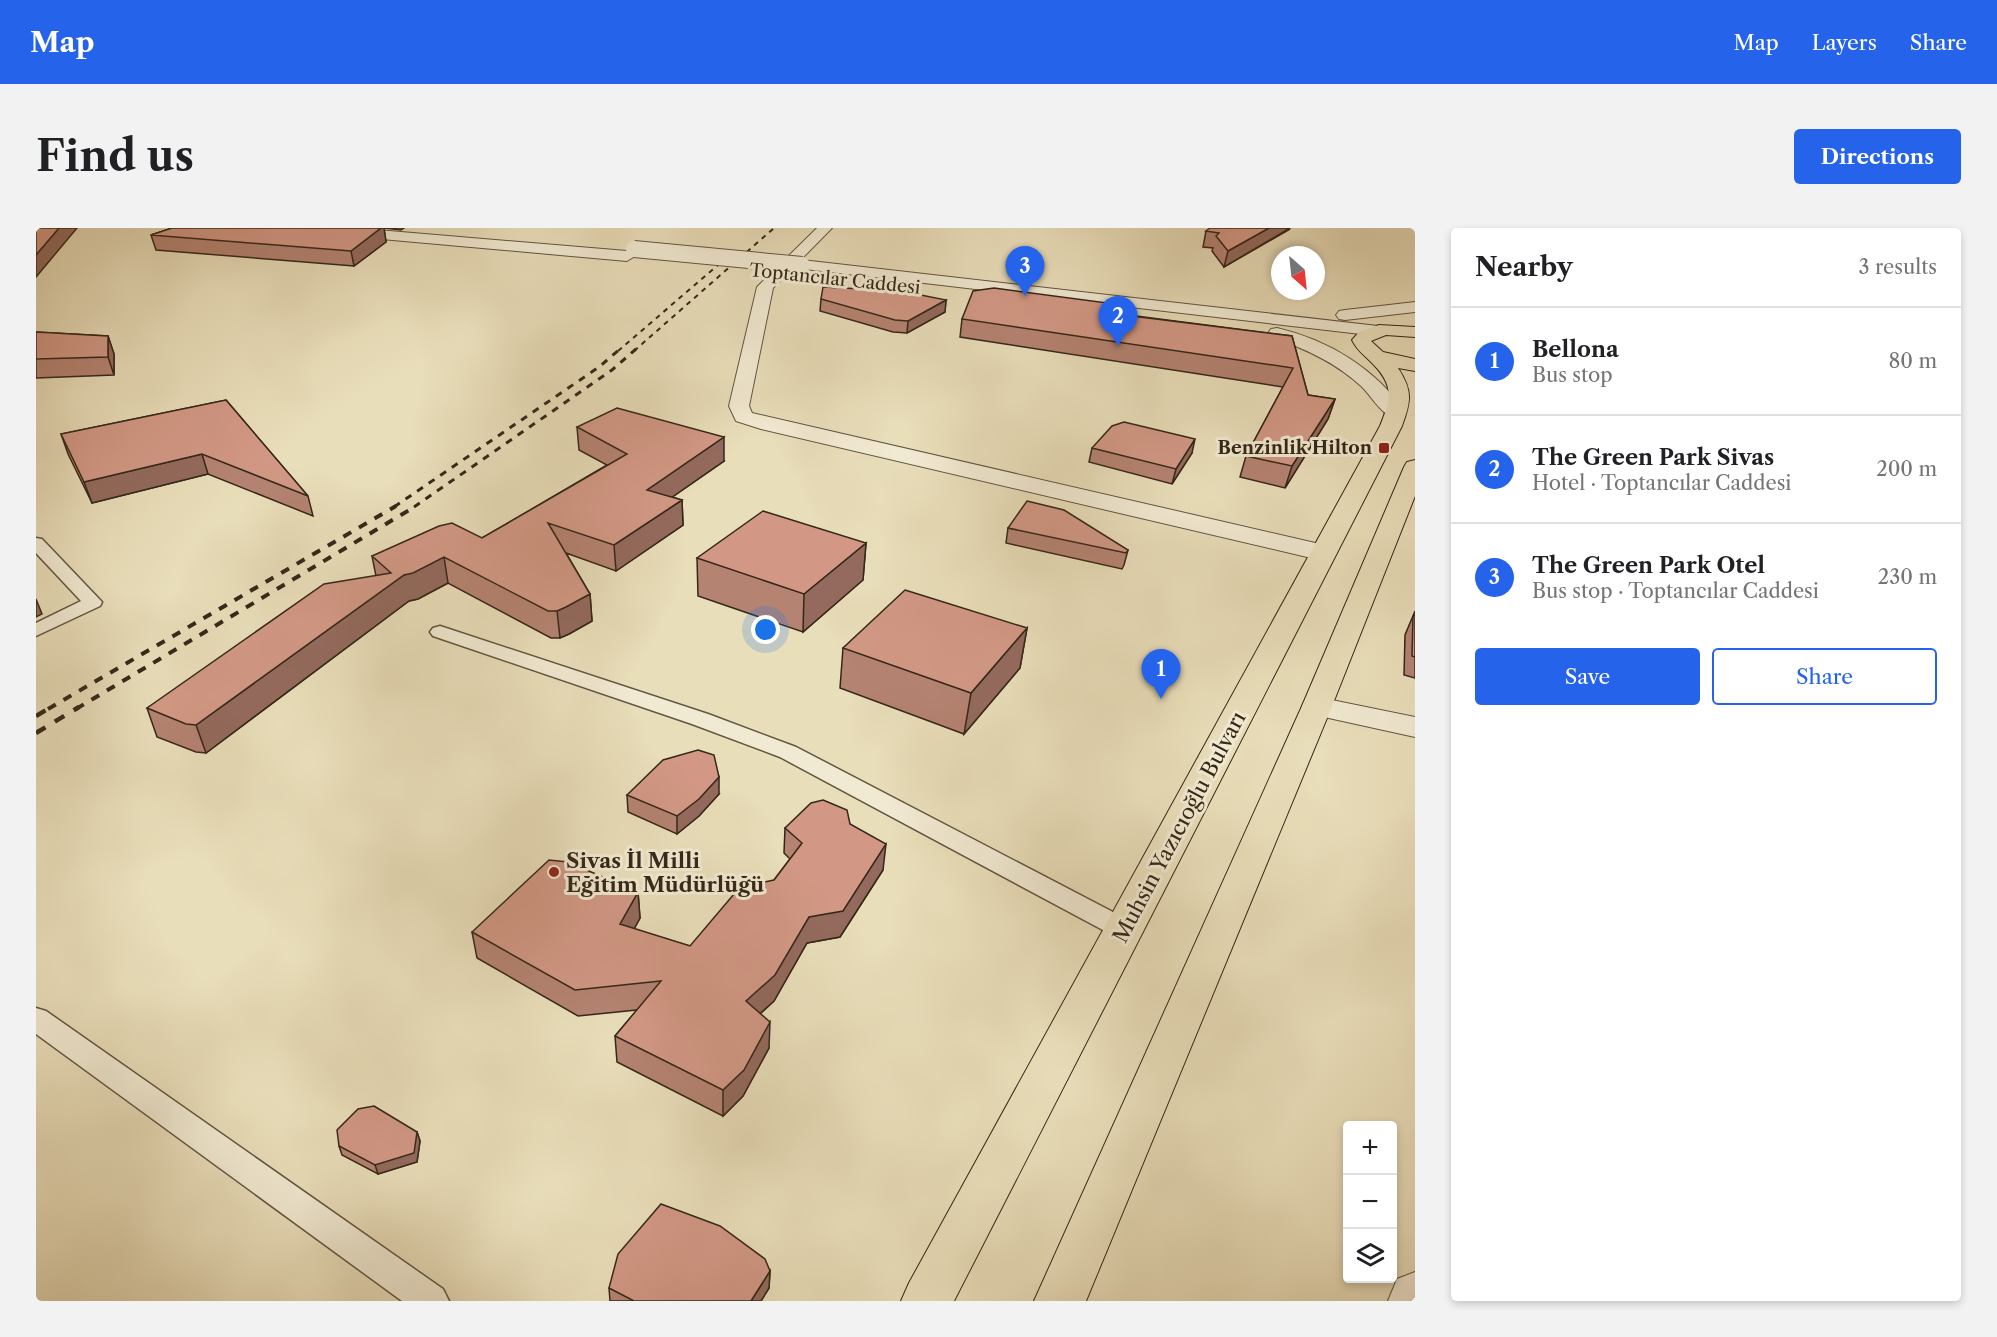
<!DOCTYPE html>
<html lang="en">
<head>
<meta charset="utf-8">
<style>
	body { margin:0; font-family:"Libre Caslon Text",serif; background:#f2f2f2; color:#202124 }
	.controls { position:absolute; right:18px; bottom:18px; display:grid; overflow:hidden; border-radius:6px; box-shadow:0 3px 9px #0003 }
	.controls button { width:54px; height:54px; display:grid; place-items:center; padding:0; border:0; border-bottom:2px solid #e0e0e0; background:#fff; color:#202124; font:30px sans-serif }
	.compass { position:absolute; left:1235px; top:18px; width:54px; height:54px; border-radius:50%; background:#fff; box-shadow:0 3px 9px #0003; rotate:153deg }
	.you { position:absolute; left:730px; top:402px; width:21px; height:21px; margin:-15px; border:4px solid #fff; border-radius:50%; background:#1a73e8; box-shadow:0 0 0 9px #1a73e833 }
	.badge { display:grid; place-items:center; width:39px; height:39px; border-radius:50%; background:#2563eb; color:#fff; font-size:20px; font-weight:700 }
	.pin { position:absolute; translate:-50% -50px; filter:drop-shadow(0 2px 3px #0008) }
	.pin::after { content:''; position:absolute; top:32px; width:21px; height:18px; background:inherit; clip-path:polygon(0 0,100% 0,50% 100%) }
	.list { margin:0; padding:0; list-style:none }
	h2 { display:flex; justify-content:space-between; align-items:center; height:78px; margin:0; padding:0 24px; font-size:26px }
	h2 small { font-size:20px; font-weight:400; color:#757577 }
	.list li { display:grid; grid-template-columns:39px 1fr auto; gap:18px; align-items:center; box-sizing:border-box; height:108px; padding:0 24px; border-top:2px solid #e0e0e0 }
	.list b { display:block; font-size:22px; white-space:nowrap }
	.list p { margin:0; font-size:20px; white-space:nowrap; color:#757577 }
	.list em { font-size:20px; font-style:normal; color:#757577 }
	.actions { display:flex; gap:12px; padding:18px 24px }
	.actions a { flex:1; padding:14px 0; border:2px solid #2563eb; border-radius:6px; text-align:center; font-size:21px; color:#2563eb }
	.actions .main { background:#2563eb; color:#fff }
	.icon { flex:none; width:33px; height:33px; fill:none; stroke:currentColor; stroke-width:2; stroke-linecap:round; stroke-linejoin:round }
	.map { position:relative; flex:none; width:1379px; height:1073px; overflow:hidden; border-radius:6px }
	header { display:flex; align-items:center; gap:36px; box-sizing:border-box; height:84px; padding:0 30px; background:#2563eb; color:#fff }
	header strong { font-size:28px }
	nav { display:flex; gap:33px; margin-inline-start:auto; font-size:21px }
	.intro { display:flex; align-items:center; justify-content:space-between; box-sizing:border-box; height:144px; padding:0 36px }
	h1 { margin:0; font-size:42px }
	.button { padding:15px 27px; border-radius:6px; background:#2563eb; color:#fff; font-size:21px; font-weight:700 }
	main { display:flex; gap:36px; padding:0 36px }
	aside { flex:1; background:#fff; border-radius:6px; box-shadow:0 3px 9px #0003 }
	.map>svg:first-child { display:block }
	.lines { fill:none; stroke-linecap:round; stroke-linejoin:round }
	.service-casing { stroke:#625541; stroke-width:3 }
	.minor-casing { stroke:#625541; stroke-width:2 }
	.tertiary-casing { stroke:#625541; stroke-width:2 }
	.primary-casing { stroke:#352719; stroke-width:2 }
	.service { fill:#f1ead2; fill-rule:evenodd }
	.minor { fill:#f1ead2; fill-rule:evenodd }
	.tertiary { fill:#f1ead2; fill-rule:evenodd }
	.primary { fill:#e9deba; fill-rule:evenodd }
	.rail-far3 { stroke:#352719; stroke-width:2; stroke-dasharray:5 5; stroke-linecap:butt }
	.rail-far2 { stroke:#352719; stroke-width:3; stroke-dasharray:7 7; stroke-linecap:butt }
	.rail-far1 { stroke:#352719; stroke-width:4; stroke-dasharray:9 9; stroke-linecap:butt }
	.rail { stroke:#352719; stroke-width:4.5; stroke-dasharray:11 11; stroke-linecap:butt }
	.tertiary-bridge-casing { stroke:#625541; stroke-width:18; stroke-linecap:butt }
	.tertiary-bridge { stroke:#f1ead2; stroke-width:16 }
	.wall { fill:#b58372; stroke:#352719; stroke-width:1.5 }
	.shaded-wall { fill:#936a5d; stroke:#352719; stroke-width:1.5 }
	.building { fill:#d29885; stroke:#352719; stroke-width:1.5 }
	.poi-dot { fill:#8f2418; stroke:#f1ead2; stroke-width:2 }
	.labels { text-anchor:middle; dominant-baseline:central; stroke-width:6; stroke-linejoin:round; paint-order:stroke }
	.far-street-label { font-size:18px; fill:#352719; stroke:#f1ead2 }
	.far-poi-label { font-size:18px; font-weight:bold; fill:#352719; stroke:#f1ead2; text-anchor:end }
	.street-label { font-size:21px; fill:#352719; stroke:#f1ead2 }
	.poi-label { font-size:21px; font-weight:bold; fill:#352719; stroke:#f1ead2; text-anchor:start }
</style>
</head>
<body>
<header>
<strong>Map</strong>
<nav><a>Map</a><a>Layers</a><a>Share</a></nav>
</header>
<div class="intro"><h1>Find us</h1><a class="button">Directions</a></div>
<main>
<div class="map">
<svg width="1379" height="1073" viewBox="0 0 1379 1073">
	<rect width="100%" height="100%" fill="#e9deba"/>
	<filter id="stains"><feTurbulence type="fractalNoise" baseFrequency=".00333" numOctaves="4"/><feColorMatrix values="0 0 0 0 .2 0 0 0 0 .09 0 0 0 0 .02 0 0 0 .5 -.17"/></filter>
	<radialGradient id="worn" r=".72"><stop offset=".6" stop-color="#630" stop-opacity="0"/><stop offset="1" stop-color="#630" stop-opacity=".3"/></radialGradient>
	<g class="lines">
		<defs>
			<path id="service" d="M0,310L6,311L66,374L64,378L0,408V395L45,373L0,325Z
				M404,398L672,486L760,519L1098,695L1102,702L1098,709L1089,712L1080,709L744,529L656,496L397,408L394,404L397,400Z
				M0,780L10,783L407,1061L413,1073H366L0,806Z"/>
			<path id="minor" d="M781,0H796L737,60L713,178L716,185L1288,317L1297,320L1301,325L1297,330L1288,333L725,201L700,193L693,178L721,59Z
				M1379,1044V1073H1352L1361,1051Z"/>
			<path id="tertiary" d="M260,0H318L591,23L599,28L591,33L267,4Z
				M766,32L1342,98L1348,99L1351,103L1348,107L1342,108L760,40L758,37L760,34Z
				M1379,74V84L1309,92L1303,91L1300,87L1303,83L1309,82Z
				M1241,100C1293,112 1340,141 1370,185L1367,189C1348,194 1338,170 1325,158C1299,134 1268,120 1235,109L1232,105L1235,101Z
				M1281,469L1379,489V509L1270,485L1266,478L1270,471Z"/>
			<path id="primary" d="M1343,97L1379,99V109L1350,107L1335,113L1347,124L1379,131V143L1362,140C1377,163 1375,173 1366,198L918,1073H865L873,1055L1344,198C1356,169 1358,156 1334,133C1327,126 1321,122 1316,112L1323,104Z
				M1379,232V268L1296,478L1050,1073H998L1266,478L1368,239L1371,234Z"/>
		</defs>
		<use href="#service" class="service-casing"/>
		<use href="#minor" class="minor-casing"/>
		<use href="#tertiary" class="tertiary-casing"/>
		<use href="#primary" class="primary-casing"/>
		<use href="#service" class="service"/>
		<use href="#minor" class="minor"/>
		<use href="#tertiary" class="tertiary"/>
		<use href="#primary" class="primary"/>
		<path class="rail-far3" d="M582,123L682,37
			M598,123L738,0"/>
		<path class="rail-far2" d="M358,279L563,139L584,121
			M378,279L576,142L600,121"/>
		<path class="rail-far1" d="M12,481L360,278
			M40,481L380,278"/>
		<path class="rail" d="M0,488L15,479
			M0,505L43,479"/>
		<defs>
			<path id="tertiary-bridge" d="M598,21L766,37"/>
		</defs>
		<use href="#tertiary-bridge" class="tertiary-bridge-casing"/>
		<use href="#tertiary-bridge" class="tertiary-bridge"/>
	</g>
	<path class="wall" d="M136,0H368L365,2L348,0L350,14L318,38L120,22L115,7Z
		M1254,1L1188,39L1176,23L1177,20L1167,19L1170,3Z
		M785,71L910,72L909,84L871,105L857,104L784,83Z
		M1077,85L1256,108L1272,167L1299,171L1292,191L1249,260L1204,249L1210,228L1247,159L924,109L926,91Z
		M0,104L72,108L78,126V147L0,150Z
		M190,172L272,268L277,288L172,246L56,275L32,226L25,206Z
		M541,199L688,233L636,269L646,272L647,297L580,343L530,325L554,366L556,393L533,406L524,410H515L412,355L382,371L373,373L170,525L160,524L121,509L111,480L340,348L336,328L446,310L571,237L543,222Z
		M1056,220L1156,225L1136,256L1053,234Z
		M972,300L1092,322L1088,337L1086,341L970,315Z
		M830,315L827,352L767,404L662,368L661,330Z
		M1379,383V450L1368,447L1369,407Z
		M991,400L984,440L928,506L804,460L807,420Z
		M683,566L663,588L641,606L592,584L591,567Z
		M814,596L847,642L804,709L771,715L738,773L724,786L733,820L707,868L687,888L581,834L579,808L601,782L542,788L441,730L436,704L602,664L604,690L598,701L654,718L738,652L754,631L748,625L749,600Z
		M381,904L384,913L381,934L342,946L306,927L303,918Z
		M734,1043L733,1060L725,1073H574L573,1060Z"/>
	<path class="shaded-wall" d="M23,0H41L0,49V27Z
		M345,0H348L350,14L318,38L315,23Z
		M1233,0H1254L1188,39L1192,23Z
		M910,72L909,84L871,105L872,93Z
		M1079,76L1076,93L1071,85Z
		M72,108L78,126V147L72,129Z
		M1299,171L1292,191L1249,260L1256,238Z
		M688,209V233L612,286L611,262Z
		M1159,211L1156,225L1136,256L1140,241Z
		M166,226L172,246L56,275L48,254Z
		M646,272L647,297L580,343L578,317Z
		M830,315L827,352L767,404L768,366Z
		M408,329L412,355L382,371L373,373L170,525L160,497L368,347Z
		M554,366L556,393L533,406L524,410L521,383Z
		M0,371L6,386L0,389Z
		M991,400L984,440L928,506L935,465Z
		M683,549V566L663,588L641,606V588Z
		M850,616L847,642L804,709L771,715L738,773L709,799L710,773L773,689Z
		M602,664L604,690L586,723L584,696Z
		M734,794L733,820L707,868L687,888V862Z
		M381,904L384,913L381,934L342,946L339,937Z
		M734,1043L733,1060L725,1073H715Z"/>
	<path class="building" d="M0,0H23L0,27Z
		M136,0H345L315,23L115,7Z
		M1174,0H1233L1192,23L1180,8L1183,5L1170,3Z
		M787,59L865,63L910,72L872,93L859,92L785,71Z
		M958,60L1079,76L1071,85L1256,108L1272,167L1299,171L1256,238L1210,228L1257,140L926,91L937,63Z
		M0,104L72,108V129L0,131Z
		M190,172L272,268L166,226L48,254L25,206Z
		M581,180L688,209L611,262L646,272L578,317L512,295L554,366L530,379L521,383H512L408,329L377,345L368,347L160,497L150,496L111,480L288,356L355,345L336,328L403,298L416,295L446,310L591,226L541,199Z
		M1088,194L1159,211L1140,241L1056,220L1076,198Z
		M991,273L1028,282L1092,322L1090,325L972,300Z
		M727,283L830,315L768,366L661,330Z
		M869,362L991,400L935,465L807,420Z
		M1379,385V429L1376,428L1377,389Z
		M662,522L678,527L683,549L663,571L641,588L591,567L627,532Z
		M787,572L811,582L814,596L850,616L807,683L773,689L739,747L710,773L734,794L708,842L687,862L579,808L625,753L539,762L436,704L513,632L532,634L602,664L584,696L654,718L704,659L738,652L766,615L749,600L775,575Z
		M338,878L381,904L378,925L339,937L303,918L301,902L322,881Z
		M625,976L684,998L729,1031L734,1043L715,1073H598L573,1060L582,1026Z"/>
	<g class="poi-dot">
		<rect x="1342" y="214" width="12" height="12" rx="3"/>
		<circle cx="518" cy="644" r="6"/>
	</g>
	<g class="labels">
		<g class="far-street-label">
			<text transform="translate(799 51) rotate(6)">Toptancılar Caddesi</text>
		</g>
		<g class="far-poi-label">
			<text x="1336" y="220">Benzinlik Hilton</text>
		</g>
		<g class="street-label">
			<text transform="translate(1143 599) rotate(-62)">Muhsin Yazıcıoğlu Bulvarı</text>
		</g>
		<g class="poi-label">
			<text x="530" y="632">Sivas İl Milli<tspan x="530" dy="24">Eğitim Müdürlüğü</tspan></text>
		</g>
	</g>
	<rect width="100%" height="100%" filter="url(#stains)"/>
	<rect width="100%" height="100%" fill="url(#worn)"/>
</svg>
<div class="controls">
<button>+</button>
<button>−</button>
<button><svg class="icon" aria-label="layers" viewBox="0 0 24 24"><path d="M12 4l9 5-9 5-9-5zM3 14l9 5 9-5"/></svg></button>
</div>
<svg class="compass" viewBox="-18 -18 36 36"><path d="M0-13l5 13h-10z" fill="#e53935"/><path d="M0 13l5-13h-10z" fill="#757577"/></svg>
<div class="you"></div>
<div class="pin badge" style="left:1125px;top:471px">1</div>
<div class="pin badge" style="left:1082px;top:118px">2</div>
<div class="pin badge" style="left:989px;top:68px">3</div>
</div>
<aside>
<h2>Nearby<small>3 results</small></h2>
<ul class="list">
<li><span class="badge">1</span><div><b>Bellona</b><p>Bus stop</p></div><em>80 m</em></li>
<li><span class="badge">2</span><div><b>The Green Park Sivas</b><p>Hotel · Toptancılar Caddesi</p></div><em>200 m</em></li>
<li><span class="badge">3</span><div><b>The Green Park Otel</b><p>Bus stop · Toptancılar Caddesi</p></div><em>230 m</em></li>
</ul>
<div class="actions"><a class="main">Save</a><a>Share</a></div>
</aside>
</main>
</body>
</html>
